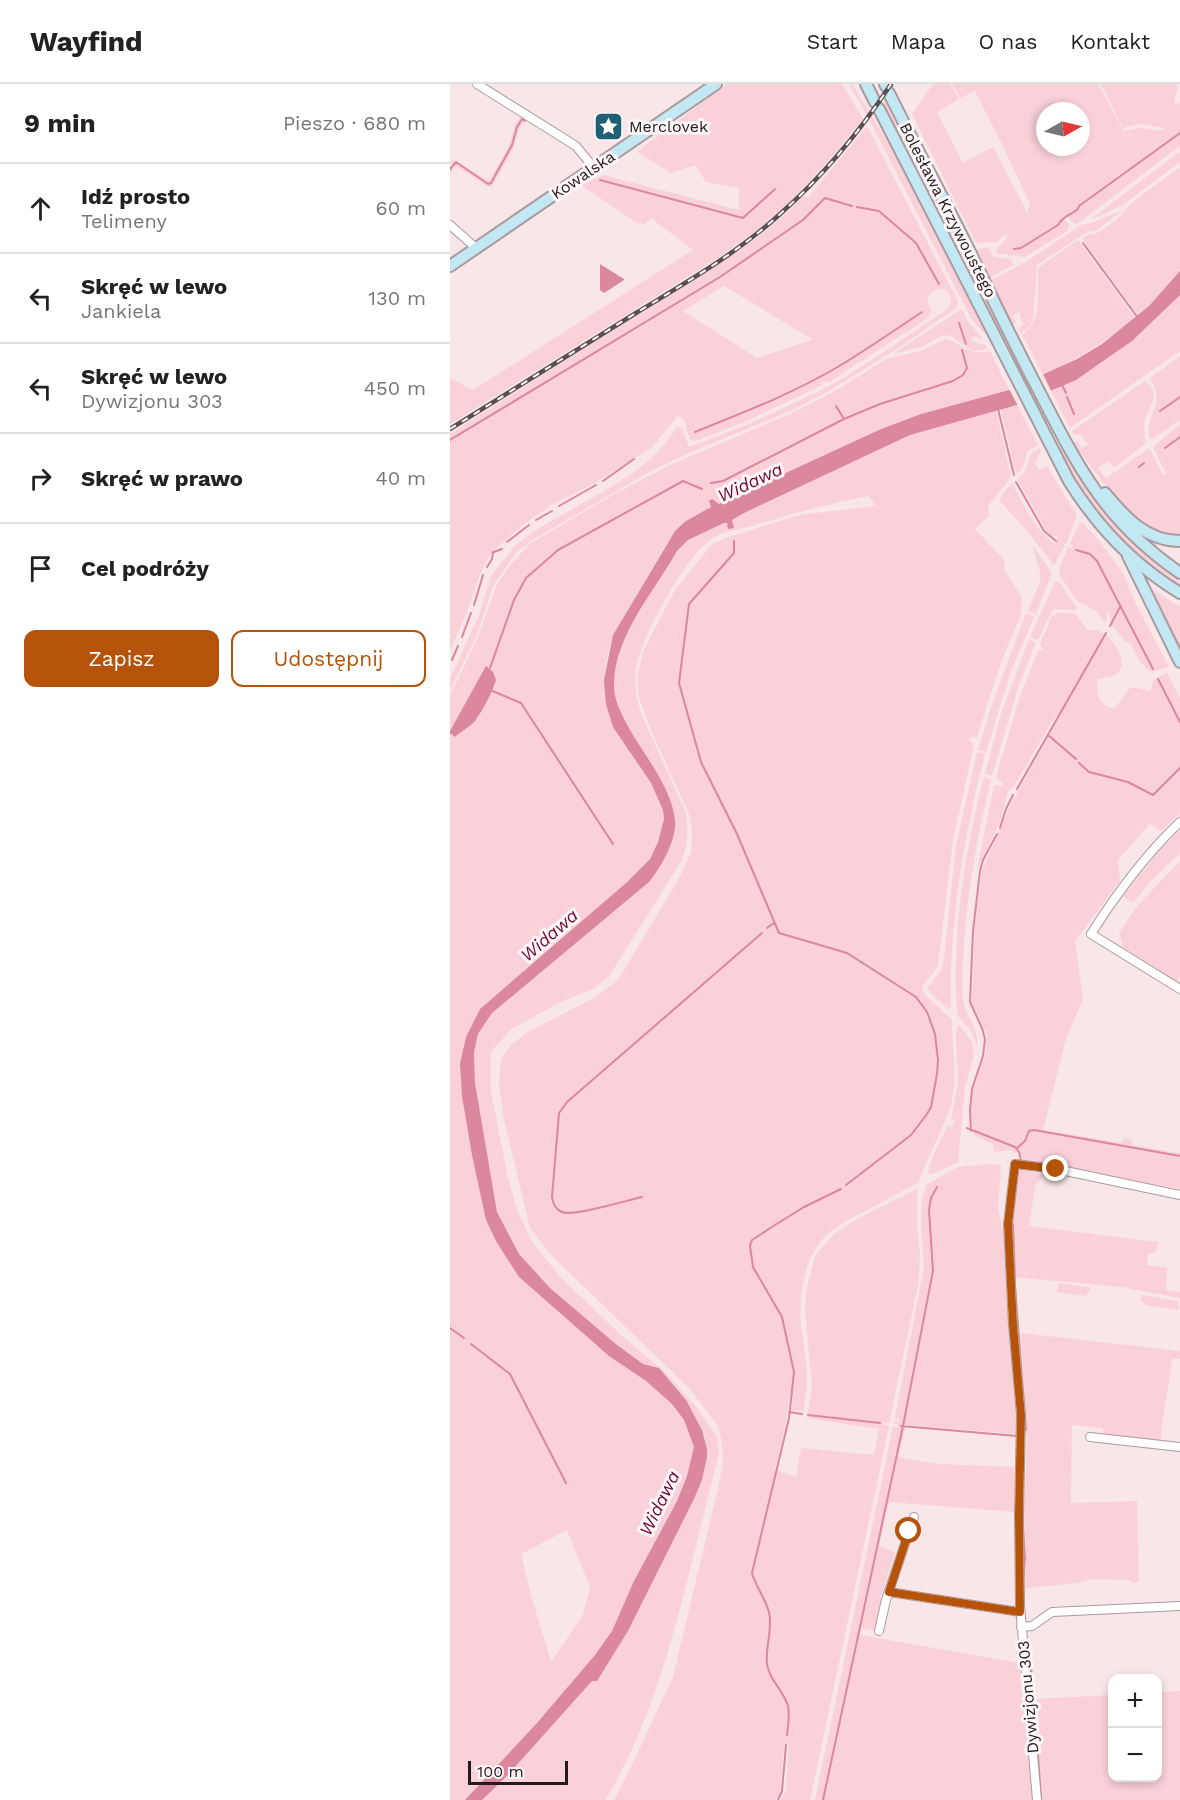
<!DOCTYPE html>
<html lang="pl">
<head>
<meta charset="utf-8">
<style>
	body { margin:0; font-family:"Work Sans",sans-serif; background:#f6f6f6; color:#222 }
	.controls { position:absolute; right:18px; bottom:18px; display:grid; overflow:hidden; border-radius:12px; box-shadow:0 3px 9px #0003 }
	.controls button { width:54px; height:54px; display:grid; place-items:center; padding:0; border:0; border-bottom:2px solid #e0e0e0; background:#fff; color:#222; font:30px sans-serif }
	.compass { position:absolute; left:586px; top:18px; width:54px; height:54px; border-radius:50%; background:#fff; box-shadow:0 3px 9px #0003; rotate:82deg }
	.scale { position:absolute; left:18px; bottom:15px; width:100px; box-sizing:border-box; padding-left:6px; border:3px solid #211b1c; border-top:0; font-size:16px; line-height:21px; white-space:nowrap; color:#211b1c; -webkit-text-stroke:4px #fef6f8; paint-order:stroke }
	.stop { position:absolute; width:18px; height:18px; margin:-14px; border:4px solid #b45309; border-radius:50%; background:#fff }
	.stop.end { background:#b45309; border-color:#fff; box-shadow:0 2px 6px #0008 }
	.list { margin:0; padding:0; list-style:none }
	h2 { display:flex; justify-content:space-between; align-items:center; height:78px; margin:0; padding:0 24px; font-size:26px }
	h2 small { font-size:20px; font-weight:400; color:#767676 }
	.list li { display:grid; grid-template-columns:39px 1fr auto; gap:18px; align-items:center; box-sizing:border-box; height:90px; padding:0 24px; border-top:2px solid #e0e0e0 }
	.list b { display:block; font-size:22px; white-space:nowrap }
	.list p { margin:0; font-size:20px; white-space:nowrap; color:#767676 }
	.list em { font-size:20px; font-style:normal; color:#767676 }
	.actions { display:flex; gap:12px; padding:18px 24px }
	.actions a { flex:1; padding:14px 0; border:2px solid #b45309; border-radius:12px; text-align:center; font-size:21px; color:#b45309 }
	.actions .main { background:#b45309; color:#fff }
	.icon { flex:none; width:33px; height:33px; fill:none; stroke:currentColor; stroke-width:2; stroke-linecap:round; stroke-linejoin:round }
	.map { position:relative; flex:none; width:730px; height:1716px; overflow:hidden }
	header { display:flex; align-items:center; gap:36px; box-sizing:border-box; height:84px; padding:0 30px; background:#fff; border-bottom:2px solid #e0e0e0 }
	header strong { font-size:28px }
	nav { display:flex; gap:33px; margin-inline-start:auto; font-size:21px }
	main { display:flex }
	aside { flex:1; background:#fff }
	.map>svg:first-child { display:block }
	.green { fill:#fad0d9; fill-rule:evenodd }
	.water { fill:#db889c }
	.pier { fill:#f8e6e9 }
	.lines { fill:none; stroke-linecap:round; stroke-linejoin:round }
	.stream { stroke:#db889c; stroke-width:2 }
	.street-casing { stroke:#ab9a9d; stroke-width:10 }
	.secondary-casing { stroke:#ab9a9d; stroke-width:14 }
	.street { stroke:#fff; stroke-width:8 }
	.secondary { stroke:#c2e9f3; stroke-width:10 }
	.rail-casing { stroke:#5a5052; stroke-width:4.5 }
	.rail { stroke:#fef6f8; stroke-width:2; stroke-dasharray:7; stroke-linecap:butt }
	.route { stroke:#b45309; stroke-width:8 }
	.labels { text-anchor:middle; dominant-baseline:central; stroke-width:6; stroke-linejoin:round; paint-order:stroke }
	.poi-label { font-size:16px; fill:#211b1c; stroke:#fef6f8; text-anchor:start }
	.street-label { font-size:16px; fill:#211b1c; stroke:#fef6f8 }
	.water-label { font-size:18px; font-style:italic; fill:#6d0631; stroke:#fef6f8 }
</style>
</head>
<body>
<header>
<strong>Wayfind</strong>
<nav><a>Start</a><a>Mapa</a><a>O nas</a><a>Kontakt</a></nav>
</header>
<main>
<aside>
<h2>9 min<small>Pieszo · 680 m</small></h2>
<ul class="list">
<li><svg class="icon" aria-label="ahead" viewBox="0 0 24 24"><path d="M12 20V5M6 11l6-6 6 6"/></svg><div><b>Idź prosto</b><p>Telimeny</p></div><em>60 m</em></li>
<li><svg class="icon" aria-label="left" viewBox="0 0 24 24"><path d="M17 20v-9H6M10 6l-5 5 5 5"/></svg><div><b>Skręć w lewo</b><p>Jankiela</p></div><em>130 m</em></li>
<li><svg class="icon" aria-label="left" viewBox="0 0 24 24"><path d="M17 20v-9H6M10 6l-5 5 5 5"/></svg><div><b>Skręć w lewo</b><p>Dywizjonu 303</p></div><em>450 m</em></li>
<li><svg class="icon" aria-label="right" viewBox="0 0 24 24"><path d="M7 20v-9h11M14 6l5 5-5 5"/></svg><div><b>Skręć w prawo</b></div><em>40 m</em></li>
<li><svg class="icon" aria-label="arrive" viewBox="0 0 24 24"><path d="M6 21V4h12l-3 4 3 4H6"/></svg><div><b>Cel podróży</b></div></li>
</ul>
<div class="actions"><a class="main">Zapisz</a><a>Udostępnij</a></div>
</aside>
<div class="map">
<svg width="730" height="1716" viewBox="0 0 730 1716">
	<rect width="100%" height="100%" fill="#f8e6e9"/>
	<path class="green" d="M276,0H392L413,35L382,73L339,119L306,148L263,177L0,340V294L23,306L243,166L201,134L195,140L187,139L131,101L153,91L289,126V104L256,98L245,81L221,89L187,68Z
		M399,0H402L440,62L536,248L534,249L522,236L420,37Z
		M483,0H500L509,15L487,28L513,79L543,63L575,124L576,130L580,120L552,60L525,7L510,14L502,0H648L674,47L692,44L709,47L715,44L690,40L673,44L651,0H726L728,4L724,18L726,20L730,19V62L627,140L623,139L618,133L615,135L619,141L617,147L575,173L546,169L547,165L558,153L556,150L546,158L526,159L462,30ZM595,27H631V63H595Z
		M436,15L464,69L462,79L432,22Z
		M72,32L76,35L69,46L64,63L41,104L6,82L0,91L2,76L5,77L39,97L59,62L65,41Z
		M417,42L508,217L506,224L453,261L379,307L343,326L243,367L203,386L84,455L66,469L43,502L27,551L0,606V595L29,531L41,492L64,463L76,453C117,424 181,400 213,362C218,356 222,350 227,343L232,344L239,363L297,341L368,308L402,289L499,224C507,204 487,197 477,215L481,227L478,234L379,298H372L371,302L294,338L245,357L240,355L234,336L228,332L201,364L143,400L103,420L74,440L41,469L31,488L17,528L0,566V350L304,156L338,128L352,113H359ZM274,202L362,255V256L307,274L233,227Z
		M730,67V78L673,121L640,136Z
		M468,77L553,248L550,251L466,87Z
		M730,83V187L699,222L688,231L632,154C637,150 641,151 646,149C656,146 675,129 680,120Z
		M674,126L645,147L637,148L587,181L583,236L578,244L571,249L569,245L573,240L569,228L562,232L566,238L561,241L525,167L536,163L541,167L542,172L562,176L563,181L542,192L543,196L579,176L631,141L641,139Z
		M628,156L685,234C656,258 627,275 593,291L572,250C593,239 587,206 588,186L589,183Z
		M730,211V267L620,344L601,306C652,285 691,250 730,211Z
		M510,226L513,227L518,238L534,256L524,252L521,255L523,258L536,261L538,265L522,267L501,252L496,251L489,253L474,262L443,270Z
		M494,255C513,258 516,273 540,267L559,306L471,330L431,345L269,421H262L217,459L163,551L158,569L154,596L190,684L201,699L213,726L214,735L208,758L200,775L176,799L121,848L36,919L30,925L16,953L47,1159L69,1193L159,1272L196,1297L222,1320L234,1336L244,1363L237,1392L227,1417L184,1497L162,1547L145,1571L87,1639L15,1716H0V649L5,653C11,647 20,643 25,637C34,624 41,611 46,596L36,583L0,647V612L27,555L47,501L60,481L81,459L161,412L218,382L342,329L392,303L436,275L474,266ZM117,1446L140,1503L133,1531L101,1578L82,1515L71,1470Z
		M730,272V336L702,355L699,353C696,325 717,322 700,294Z
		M695,297C713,312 699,320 695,336C693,344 696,352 695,360L668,381L664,383L658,377L648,384L656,394L698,365L701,367L713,391L716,390L703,363L730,340V353L715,363L717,364L730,354V454L694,445L669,419L623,359L627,357L631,364L638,361L631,351H624L622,347Z
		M567,321L588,361L578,367L572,385L566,390L551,325Z
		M546,327L561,393L538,422L539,432L525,445L555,477L554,485L572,514L571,531L551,578L527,653H521L519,656L524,661L503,756L488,882L472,903L474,910L502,936C502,963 508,993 501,1020C493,1047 478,1071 469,1098C454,1106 439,1114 425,1122C405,1133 381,1142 368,1161C353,1181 349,1216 351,1241C355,1274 361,1293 353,1327L341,1326L343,1315L339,1314L335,1344L325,1386L346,1393L351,1364L424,1371L429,1345L357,1334L362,1302L355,1226L357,1204L365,1172L384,1150L409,1134L467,1105V1140L470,1170L469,1197L439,1339H433V1341L439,1342L360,1716H331L336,1707L339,1661L334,1660L330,1708L326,1716H164L181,1683L223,1593L270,1396L273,1379L272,1358L268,1342L239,1304L103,1173L80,1144L53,1031L49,1001L51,975L61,961L76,949L146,913L168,896L231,791L241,768L242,747L239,730L200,644L188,611V589L194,565L225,506L262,460L276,454L349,431L426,422L418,412C378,420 340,430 302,442C290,445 277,447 266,452C239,465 193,550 187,580C183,597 186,613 191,629L235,727C239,746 238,758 232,776L159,892L145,904L113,917L61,945L41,968V1008L58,1094L67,1126L81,1156L111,1194L172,1252L217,1290L247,1324L267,1353L269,1370C239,1481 216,1618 155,1716H32L55,1694L142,1597H147L178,1547L244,1415L252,1396L257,1373L254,1351L244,1331L209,1284L193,1280L167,1261L100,1204L69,1170L47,1128L25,999L24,968L28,950L42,929L199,798L224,744C226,724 214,705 205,688C193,664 174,643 166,616C152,568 205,506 227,467L238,456L274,439L284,444L282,436L296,428L460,351Z
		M590,364L591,367L585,380L589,386L597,382L627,432L616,460L609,457L615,461L604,481L578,448L550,417L551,412L562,399C571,417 588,450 605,460L608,452H600L597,447L567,395L575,388L581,369Z
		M612,365C641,417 680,465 730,498V502C677,468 638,421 610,366Z
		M632,438L651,459L674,491L685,518L719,583L701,588C690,580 686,572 681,560L675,557L661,540L658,524L656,540L646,527L627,517L610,492L609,485L618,463L622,464L623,462L620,460L629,440Z
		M582,461L602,489L586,530L578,527L589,500L591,491Z
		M605,498L610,499L627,524L625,526L603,525L588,556L580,553Z
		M699,503L730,523V567Z
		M576,529L584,533L561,587L536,668L528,666L541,623Z
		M607,529H625L637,546C641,546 647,546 651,548C663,553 681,581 666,590C661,593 653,594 647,595C647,610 647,620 664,625L681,603L700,607L704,595L717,589L730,614V729L711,747L700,740L668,776L670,797L625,857L633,915L616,955L593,1046L672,1059L674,1054L682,1056L681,1061L730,1069V1105L605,1082L574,1079L569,1066L566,1069L560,1066L544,1068L543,1060L524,1051L521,1031L523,1007L536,967L537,951L522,918L525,836L532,787L559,724L611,630L606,631L564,702L558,707L550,738L527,785L544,702L548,701L552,703L553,699L546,693L569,615L588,567L593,566L590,560L601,533Z
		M579,555L586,559L569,601L542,692L535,690L551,630Z
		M527,668L535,670C514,752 499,838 501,923L498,925L477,905L491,886L494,875L506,762Z
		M534,693L541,695C524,766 511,841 513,914C514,932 529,943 527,962L522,948L507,931C502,852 514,770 534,693Z
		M730,747V769L698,800L683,819L673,812L712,764Z
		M730,777V891L727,897L673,863L669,849L688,821Z
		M508,942H510L522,958L524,970L515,1004L508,1078L480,1091L478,1089C481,1071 491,1057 498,1041L502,1043L504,1041L500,1037L504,1039L505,1036L501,1034L508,999L506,951Z
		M540,1080L551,1081L548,1126L555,1155L558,1184V1226L568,1329L567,1350L456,1341L448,1373L488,1380L564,1383L566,1428L439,1418L429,1461L445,1469L430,1515L433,1516L426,1547L411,1544L410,1551L569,1579L582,1716H365L443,1343H447L448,1340L444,1339V1337L449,1338L450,1335L445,1334L474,1183L471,1140L472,1117L476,1101L508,1083Z
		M572,1086L597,1091L586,1099L579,1142L708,1158L706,1169H698L697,1181L717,1184L716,1206L730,1208V1214L672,1203L563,1193L561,1143L567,1087Z
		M608,1199L638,1203L641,1204L636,1212L607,1208Z
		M693,1211L727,1217L729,1224L727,1226L696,1221L690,1216Z
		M571,1249L730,1267V1275H722L710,1357L654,1351L653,1344L622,1341L621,1419L687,1417L689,1498L681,1499L680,1496L642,1495L628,1499L575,1504L576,1464L574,1432L577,1353Z
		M730,1607V1716H591L587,1615L662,1611V1694H708V1608Z"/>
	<path class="water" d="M150,180L174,195V196L154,209L150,206Z
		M730,187V211L727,214L682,257L626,296L567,321L460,351L296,428L282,436L284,444L278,445L277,439H274L238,456L227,467C204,508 163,553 164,603C164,617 173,633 180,646C195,672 222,705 225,736C227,756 211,783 199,798L42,929L28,950L24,968L25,999L47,1128L69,1170L100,1204L167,1261L193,1280L209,1284L236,1316L252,1346L257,1365V1373L252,1396L244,1415L178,1547L147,1597H142L55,1694L32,1716H15L87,1639L145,1571L162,1547L184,1497L227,1417L237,1392L244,1363L234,1336L222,1320L196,1297L159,1272L69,1193L47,1159L36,1136L22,1071L12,1012L10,980L16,953L30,925L176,799L200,775L208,758L214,735L213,726L201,699L163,643L156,620L154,596L163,551L225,447L236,437L261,423L259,417L262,415L269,420L431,345L471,330L559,306L627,275L652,260L699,222Z
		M36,582L43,588L46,596C41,611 34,624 25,637C20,643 11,647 5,653L0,649V647Z"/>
	<path class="pier" d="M592,288L602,309L569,324L558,303Z"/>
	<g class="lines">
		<path class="stream" d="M0,85L6,78L38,100L41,99L62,61L67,43L72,35L75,37
			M150,96L293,134L325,105
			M407,123L429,127L466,159L489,200
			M633,159L688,234
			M564,165L571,164L608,141C613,132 621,131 628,125L629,122L730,49
			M509,239L516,260
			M612,301L616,309
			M617,313L624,330
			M386,322L394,335
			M548,325L564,391
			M710,327L730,313
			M245,348C295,328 346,308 391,281C419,264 445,246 472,228
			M0,356L270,193L353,136L375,114L402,122
			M715,364L730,353
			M689,383L694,379
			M153,397L184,375
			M566,398L594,447L606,457
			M261,399L273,397L394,335L430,320L503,297L513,291L517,284L512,266
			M109,422L146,401
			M86,436L102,427
			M284,457V469L239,520L229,599L251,678L287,750L329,849L397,869L466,913L477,928L485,950L488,976L487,990L481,1023L477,1030L461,1051L396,1101
			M57,458L79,441
			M626,466L640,470L647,477L703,585
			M44,468L52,465
			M37,483L42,475L43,468
			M24,521L33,491
			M660,542L670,523
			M12,553L21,529
			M2,576L8,562
			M40,584L64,516L76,494L108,466L233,397L252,405
			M708,595L730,638
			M40,606L71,619L163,760
			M598,651L626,675
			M629,679L639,688L678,698L703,711L730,684
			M567,705L656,549
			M550,744L556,725L563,711
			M317,844L324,839
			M517,1044L565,1063L569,1068L571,1077
			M521,1047L520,1026L522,1005L533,972L535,955L532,944L520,918L523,847L530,787L533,776L547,750
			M567,1064L575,1057L579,1047L584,1046L730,1072
			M192,1113C178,1116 123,1133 112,1128C105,1125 103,1120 102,1113L109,1029L117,1018L312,849
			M563,1140L565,1198
			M565,1202L576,1346
			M0,1244L14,1254
			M21,1260L60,1290L116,1399
			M339,1328L352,1330
			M358,1331L430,1339
			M451,1342L567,1352
			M573,1444L575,1474L573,1498
			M577,1564L583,1595L591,1716
			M337,1651C338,1642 340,1631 338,1622C334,1607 319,1596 317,1580C315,1563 323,1546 319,1528C316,1516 306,1503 302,1489L339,1334L344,1288L332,1233L303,1183L300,1162L302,1156L325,1141L354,1123L391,1105
			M328,1716L332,1707L336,1661
			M373,1716L453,1342L483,1187L479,1126L481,1114L487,1103"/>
		<defs>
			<path id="street" d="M27,0L126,62L144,84
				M0,141L26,164
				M730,738C695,771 667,809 641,850L730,905
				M640,1353L730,1363
				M439,1508L570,1528
				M571,1543L582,1542L602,1528L730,1522
				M429,1547L436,1516L464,1433
				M587,1716L570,1522L569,1431L571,1331L563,1241L558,1140L565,1080L606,1085L730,1111"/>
			<path id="secondary" d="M416,0L425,18
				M435,0L436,2
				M439,9C466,64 496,118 522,172C544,218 566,263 589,307C629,385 656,438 730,489
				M429,25L619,397C647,442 684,481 730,509
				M0,182L266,0
				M655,409C675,433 696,457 730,457
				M678,472L730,578"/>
		</defs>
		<use href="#street" class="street-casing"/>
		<use href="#secondary" class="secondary-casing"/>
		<use href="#street" class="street"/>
		<use href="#secondary" class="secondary"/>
		<defs>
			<path id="rail" d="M0,345C62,307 124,267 186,229C235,199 286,170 329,131C373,92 409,49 441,0"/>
		</defs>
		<use href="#rail" class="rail-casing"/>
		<use href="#rail" class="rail"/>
	</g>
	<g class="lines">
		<path class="route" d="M459,1447L439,1508L570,1528L569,1431L571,1331L563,1241L558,1140L565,1080L606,1085"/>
	</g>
	<defs>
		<symbol id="sight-square" viewBox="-11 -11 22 22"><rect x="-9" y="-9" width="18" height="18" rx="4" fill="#1e6174" stroke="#fef6f8"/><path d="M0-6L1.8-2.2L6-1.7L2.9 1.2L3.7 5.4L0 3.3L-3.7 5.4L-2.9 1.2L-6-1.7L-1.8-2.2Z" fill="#fff"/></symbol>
	</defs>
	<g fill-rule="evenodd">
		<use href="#sight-square" x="142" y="26" width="33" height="33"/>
	</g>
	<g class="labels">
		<g class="poi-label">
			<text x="179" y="42">Merclovek</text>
		</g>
		<g class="street-label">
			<text transform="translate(133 91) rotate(-34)">Kowalska</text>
			<text transform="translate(498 126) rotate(63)">Bolesława Krzywoustego</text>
			<text transform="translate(578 1613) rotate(-95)">Dywizjonu 303</text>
		</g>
		<g class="water-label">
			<text transform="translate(300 398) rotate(-25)">Widawa</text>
			<text transform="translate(99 851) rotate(-41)">Widawa</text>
			<text transform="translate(209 1419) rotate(-64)">Widawa</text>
		</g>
	</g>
</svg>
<div class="controls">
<button>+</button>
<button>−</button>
</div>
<svg class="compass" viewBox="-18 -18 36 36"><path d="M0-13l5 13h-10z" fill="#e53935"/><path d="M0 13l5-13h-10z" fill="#767676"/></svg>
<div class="scale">100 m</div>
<div class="stop" style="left:459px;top:1447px"></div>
<div class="stop end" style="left:606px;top:1085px"></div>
</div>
</main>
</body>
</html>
